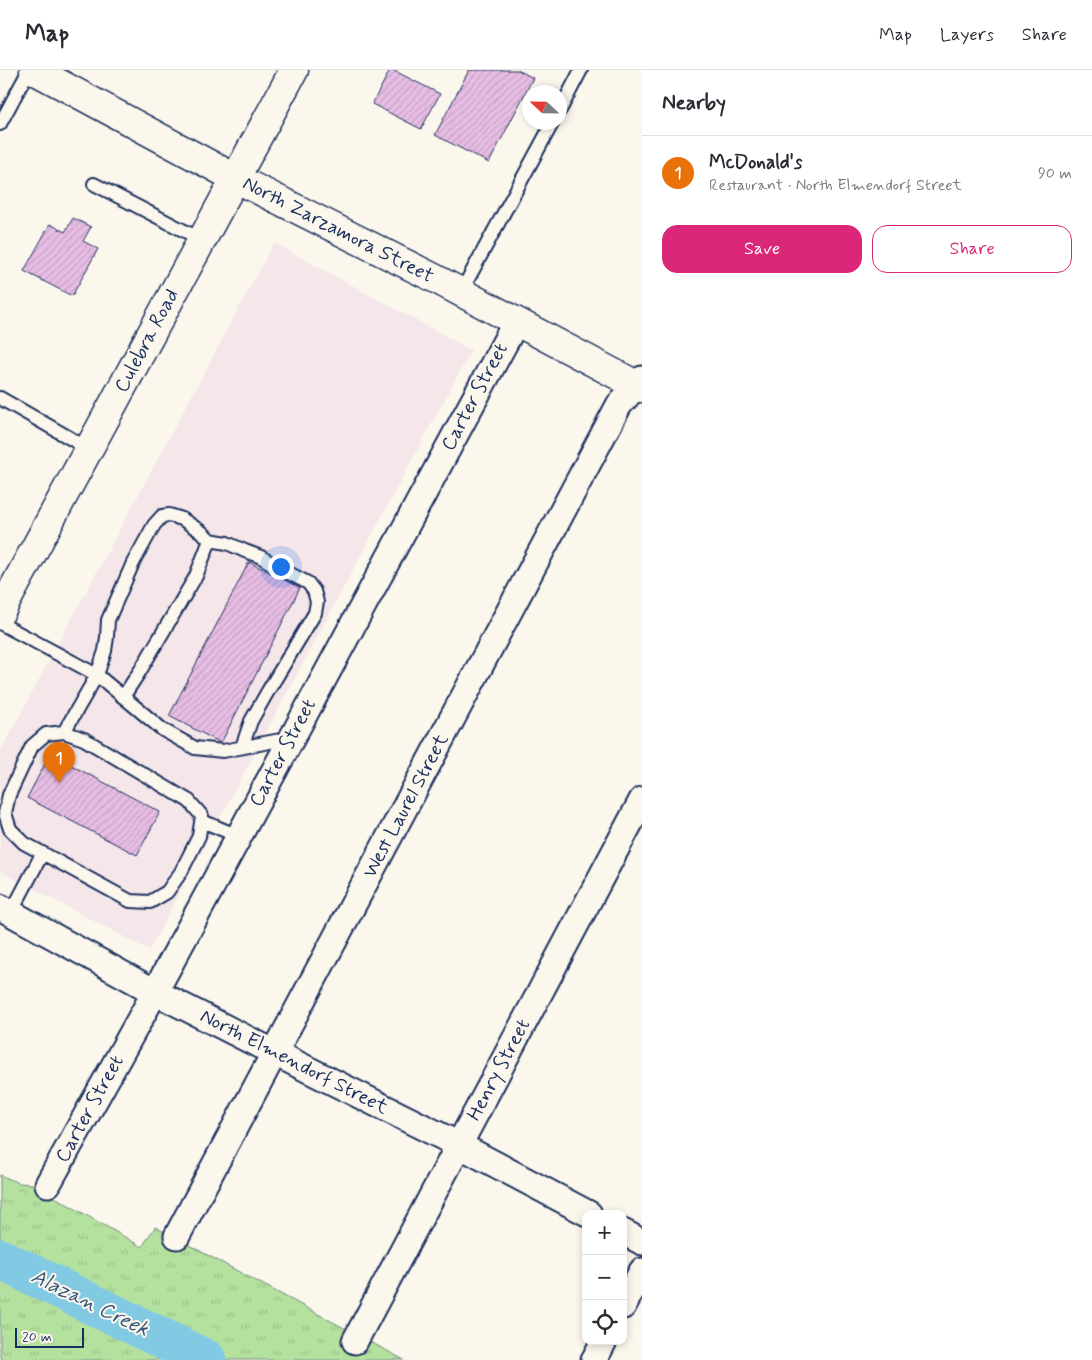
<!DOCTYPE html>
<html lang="en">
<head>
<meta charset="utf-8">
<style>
	body { margin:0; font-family:Mynerve,sans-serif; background:#f7f7f7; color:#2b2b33 }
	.controls { position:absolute; right:15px; bottom:15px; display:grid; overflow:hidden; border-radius:10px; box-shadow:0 2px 8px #0003 }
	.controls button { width:45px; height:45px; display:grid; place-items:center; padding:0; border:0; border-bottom:1px solid #e1e1e2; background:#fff; color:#2b2b33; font:25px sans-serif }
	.compass { position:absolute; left:522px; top:15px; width:45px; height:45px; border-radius:50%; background:#fff; box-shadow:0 2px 8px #0003; rotate:292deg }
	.scale { position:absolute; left:15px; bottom:12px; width:69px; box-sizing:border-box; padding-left:5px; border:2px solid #1b2f5e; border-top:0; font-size:14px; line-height:18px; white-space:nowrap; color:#1b2f5e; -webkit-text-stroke:4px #fbf7ec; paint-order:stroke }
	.you { position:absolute; left:280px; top:496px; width:18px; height:18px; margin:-12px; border:4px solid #fff; border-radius:50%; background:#1a73e8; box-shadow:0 0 0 8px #1a73e833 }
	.badge { display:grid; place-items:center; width:32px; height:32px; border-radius:50%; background:#db2777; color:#fff; font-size:16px; font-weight:700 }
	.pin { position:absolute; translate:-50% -41px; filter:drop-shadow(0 1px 2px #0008) }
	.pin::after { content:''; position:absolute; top:26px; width:18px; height:15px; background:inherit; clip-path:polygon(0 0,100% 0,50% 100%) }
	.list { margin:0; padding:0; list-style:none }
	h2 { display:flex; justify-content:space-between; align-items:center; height:65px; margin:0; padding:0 20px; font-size:21px }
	h2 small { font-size:16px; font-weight:400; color:#7c7c81 }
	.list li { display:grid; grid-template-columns:32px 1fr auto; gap:15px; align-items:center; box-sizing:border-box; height:75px; padding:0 20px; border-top:1px solid #e1e1e2 }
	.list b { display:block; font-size:19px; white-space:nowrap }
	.list p { margin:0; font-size:16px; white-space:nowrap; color:#7c7c81 }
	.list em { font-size:16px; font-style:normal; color:#7c7c81 }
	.actions { display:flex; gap:10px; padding:15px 20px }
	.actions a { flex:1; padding:11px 0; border:1px solid #db2777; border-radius:15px; text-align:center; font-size:18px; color:#db2777 }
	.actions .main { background:#db2777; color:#fff }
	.icon { flex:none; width:28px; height:28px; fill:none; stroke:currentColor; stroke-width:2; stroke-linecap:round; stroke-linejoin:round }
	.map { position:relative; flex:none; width:642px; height:1290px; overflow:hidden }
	header { display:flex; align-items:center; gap:30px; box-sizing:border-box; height:70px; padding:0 25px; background:#fff; border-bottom:1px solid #e1e1e2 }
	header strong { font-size:24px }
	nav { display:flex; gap:28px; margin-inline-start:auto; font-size:18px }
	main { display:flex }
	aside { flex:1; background:#fff }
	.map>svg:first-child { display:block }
	.built { fill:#f5e6e9 }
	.grass { fill:url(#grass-tufts); stroke:#68887e }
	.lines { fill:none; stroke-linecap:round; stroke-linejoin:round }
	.river { stroke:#82cae3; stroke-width:41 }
	.building { fill:url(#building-hatch); stroke:#1b2f5e }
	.lane-casing { stroke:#1b2f5e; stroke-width:16 }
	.street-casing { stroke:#1b2f5e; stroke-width:29 }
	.secondary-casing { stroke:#1b2f5e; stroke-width:31 }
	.primary-casing { stroke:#1b2f5e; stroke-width:31 }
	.lane { stroke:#fbf7ec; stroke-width:12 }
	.street { stroke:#fbf7ec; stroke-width:25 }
	.secondary { stroke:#fbf7ec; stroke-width:28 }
	.primary { stroke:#fbf7ec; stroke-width:28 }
	.labels { text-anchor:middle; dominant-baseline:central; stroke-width:4; stroke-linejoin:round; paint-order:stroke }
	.street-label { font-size:20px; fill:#1b2f5e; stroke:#fbf7ec }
	.water-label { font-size:21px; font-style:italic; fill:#35567f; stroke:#fbf7ec }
</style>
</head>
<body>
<header>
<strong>Map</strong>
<nav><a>Map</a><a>Layers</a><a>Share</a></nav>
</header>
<main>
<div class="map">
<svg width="642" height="1290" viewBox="0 0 642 1290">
	<defs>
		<pattern id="grass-tufts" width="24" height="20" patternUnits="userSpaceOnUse" patternTransform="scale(1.25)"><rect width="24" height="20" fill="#b5e19e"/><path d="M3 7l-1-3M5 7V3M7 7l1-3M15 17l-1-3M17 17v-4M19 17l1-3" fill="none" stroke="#9bc18a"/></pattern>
		<pattern id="building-hatch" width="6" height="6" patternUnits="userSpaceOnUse" patternTransform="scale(1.25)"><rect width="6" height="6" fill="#e7bde3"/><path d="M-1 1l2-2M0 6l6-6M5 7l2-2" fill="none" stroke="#c6a3c5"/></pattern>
	</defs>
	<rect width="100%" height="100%" fill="#fbf7ec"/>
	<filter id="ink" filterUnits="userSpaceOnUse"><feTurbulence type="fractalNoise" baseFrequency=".02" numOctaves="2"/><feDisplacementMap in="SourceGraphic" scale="10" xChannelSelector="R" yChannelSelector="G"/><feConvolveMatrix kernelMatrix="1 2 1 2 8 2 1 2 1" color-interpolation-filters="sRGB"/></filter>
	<g filter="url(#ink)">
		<path class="built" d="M274,173L471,280L149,880L0,801V682Z"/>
		<path class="grass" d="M0,1105L19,1113L32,1114L142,1177L155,1157L404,1290H3L0,1288Z"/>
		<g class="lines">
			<path class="river" d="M0,1189L206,1290"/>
		</g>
		<path class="building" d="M390,0H393L440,24L421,59L372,34Z
			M469,0H518L533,8L489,93L435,65Z
			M73,148L91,157L83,171L98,179L72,226L24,201L50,154L65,162Z
			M249,492L300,518L221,673L169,646Z
			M50,684L160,742L137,785L27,728Z"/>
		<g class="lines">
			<defs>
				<path id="lane" d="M560,40L581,0
					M0,54L29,0
					M94,114L202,170
					M461,222L553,52
					M0,328L89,379
					M210,470L227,473L245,481L261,487L281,499L308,513L314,521L317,532L315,543L268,621L251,651L242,677
					M0,553L97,605L163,660L195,678L223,681L291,668
					M64,662L84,669L189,731L202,746L199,766L181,802L167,822L150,832L130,831L24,773L10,759L5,743L9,725L32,676L46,664Z
					M64,662L97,605L105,581L107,567L108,550L133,493L154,455L162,446L169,445L182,449L203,463L210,470L196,506L140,601L123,627
					M202,751L238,766
					M11,843L42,784"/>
				<path id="street" d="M0,837L155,922L275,983L459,1075L589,1144
					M48,1114L155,922L516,252
					M623,1162L642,1172
					M177,1166L619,335L642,309
					M623,1236L642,1201
					M355,1271L642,730
					M594,1290L604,1271"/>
				<path id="secondary" d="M34,0L235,108L434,208L642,318"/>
				<path id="primary" d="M0,543L294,0"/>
			</defs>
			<use href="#lane" class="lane-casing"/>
			<use href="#street" class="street-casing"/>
			<use href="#secondary" class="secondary-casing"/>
			<use href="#primary" class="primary-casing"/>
			<use href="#lane" class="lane"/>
			<use href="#street" class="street"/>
			<use href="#secondary" class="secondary"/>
			<use href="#primary" class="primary"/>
		</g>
	</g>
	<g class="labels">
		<g class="street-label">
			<text transform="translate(338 160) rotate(27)">North Zarzamora Street</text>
			<text transform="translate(147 271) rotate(-62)">Culebra Road</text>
			<text transform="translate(475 327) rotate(-62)">Carter Street</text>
			<text transform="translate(283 683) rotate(-62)">Carter Street</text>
			<text transform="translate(406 736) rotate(-62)">West Laurel Street</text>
			<text transform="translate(294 992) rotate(27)">North Elmendorf Street</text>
			<text transform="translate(499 1000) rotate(-62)">Henry Street</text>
			<text transform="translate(90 1039) rotate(-61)">Carter Street</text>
		</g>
		<g class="water-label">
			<text transform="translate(90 1233) rotate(26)">Alazan Creek</text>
		</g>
	</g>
</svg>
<div class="controls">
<button>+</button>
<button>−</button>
<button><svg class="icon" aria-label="locate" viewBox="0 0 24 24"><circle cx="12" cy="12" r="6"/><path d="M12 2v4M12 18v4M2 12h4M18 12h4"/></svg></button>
</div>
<svg class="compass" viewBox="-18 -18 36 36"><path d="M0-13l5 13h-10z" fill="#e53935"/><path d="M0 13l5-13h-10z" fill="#7c7c81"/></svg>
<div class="scale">20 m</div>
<div class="you"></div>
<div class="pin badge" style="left:59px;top:713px;background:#e8710a">1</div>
</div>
<aside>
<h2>Nearby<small></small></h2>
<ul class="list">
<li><span class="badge" style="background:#e8710a">1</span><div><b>McDonald's</b><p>Restaurant · North Elmendorf Street</p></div><em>90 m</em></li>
</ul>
<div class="actions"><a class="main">Save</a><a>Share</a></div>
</aside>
</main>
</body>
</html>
